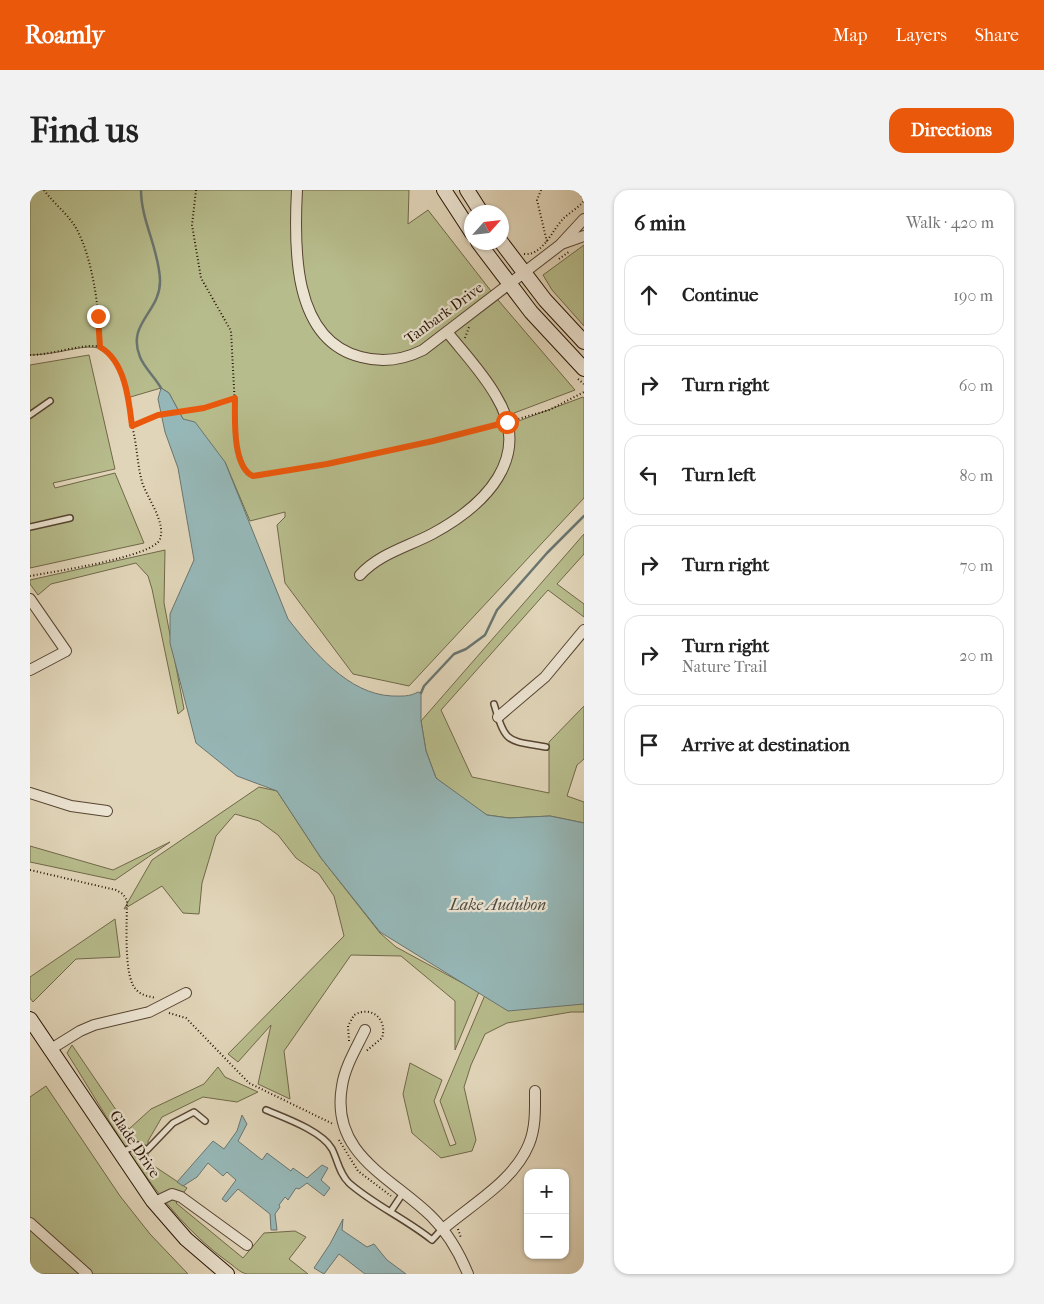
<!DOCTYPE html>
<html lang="en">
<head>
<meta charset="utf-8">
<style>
	body { margin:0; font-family:"IM FELL French Canon",serif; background:#f2f2f2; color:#222 }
	.controls { position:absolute; right:15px; bottom:15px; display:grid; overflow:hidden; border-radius:10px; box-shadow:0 1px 4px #0004 }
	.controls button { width:45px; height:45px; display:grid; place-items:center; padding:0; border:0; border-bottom:1px solid #e0e0e0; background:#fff; color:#222; font:25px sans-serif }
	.compass { position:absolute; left:434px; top:15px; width:45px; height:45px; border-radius:50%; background:#fff; box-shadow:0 1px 4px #0004; rotate:63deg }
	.stop { position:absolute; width:15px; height:15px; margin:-11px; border:4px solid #ea580c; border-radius:50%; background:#fff }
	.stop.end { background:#ea580c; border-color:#fff; box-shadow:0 1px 5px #0008 }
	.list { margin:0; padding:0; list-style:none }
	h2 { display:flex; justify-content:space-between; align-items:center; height:65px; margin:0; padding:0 20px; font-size:21px }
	h2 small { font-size:16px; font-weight:400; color:#767676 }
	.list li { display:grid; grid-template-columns:32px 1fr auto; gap:15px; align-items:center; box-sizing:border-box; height:80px; margin:0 10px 10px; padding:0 10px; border:1px solid #e0e0e0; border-radius:15px }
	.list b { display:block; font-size:19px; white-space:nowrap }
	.list p { margin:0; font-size:16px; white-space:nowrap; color:#767676 }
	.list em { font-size:16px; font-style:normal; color:#767676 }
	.icon { flex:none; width:28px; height:28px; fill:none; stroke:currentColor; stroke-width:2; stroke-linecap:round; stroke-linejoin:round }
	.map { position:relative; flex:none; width:554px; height:1084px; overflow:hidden; border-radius:15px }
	header { display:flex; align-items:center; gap:30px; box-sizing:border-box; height:70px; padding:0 25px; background:#ea580c; color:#fff }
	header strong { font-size:24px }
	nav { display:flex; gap:28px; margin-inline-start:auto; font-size:18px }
	.intro { display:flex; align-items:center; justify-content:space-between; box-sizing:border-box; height:120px; padding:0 30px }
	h1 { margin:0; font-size:35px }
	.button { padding:12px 22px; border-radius:15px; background:#ea580c; color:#fff; font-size:18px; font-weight:700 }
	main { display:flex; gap:30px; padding:0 30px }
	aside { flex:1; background:#fff; border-radius:15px; box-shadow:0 1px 4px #0004 }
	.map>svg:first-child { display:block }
	.green { fill:#b7bc8c; stroke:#706848 }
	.water { fill:#96b7b7; stroke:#6a7570 }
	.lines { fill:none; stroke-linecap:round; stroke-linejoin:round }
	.stream { stroke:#6a7570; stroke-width:2.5 }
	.lane-casing { stroke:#564432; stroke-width:8 }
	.street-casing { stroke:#564432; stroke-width:12 }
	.secondary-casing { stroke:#281305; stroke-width:16 }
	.path { stroke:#281305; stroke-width:2; stroke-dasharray:1 2.5; stroke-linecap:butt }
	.lane { stroke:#ece4d2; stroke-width:5 }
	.street { stroke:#ece4d2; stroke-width:10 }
	.secondary { stroke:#ece4d2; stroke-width:14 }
	.route { stroke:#ea580c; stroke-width:6 }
	.labels { text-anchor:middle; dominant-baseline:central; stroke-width:4.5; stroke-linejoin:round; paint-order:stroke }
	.street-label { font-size:15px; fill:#281305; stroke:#ece4d2 }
	.water-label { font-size:16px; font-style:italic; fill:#4e4c43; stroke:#ece4d2 }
</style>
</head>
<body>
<header>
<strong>Roamly</strong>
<nav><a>Map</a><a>Layers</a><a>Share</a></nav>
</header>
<div class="intro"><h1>Find us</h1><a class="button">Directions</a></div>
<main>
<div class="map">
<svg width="554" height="1084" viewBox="0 0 554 1084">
	<rect width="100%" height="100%" fill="#e1d5b9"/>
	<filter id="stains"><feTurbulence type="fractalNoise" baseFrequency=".004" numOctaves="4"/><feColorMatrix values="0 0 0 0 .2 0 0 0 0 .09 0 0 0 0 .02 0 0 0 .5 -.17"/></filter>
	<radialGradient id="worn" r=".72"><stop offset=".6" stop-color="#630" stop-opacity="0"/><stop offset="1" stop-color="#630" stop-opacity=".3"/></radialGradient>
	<path class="green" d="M0,0H379L378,34L398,20L468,110L545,200L484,223L486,232L553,207L554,208V308L379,496L323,484L255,393L247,335L255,327V322L220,331L195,272L153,229L139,203L131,198L97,208C81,131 55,164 0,165Z
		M554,55V136L522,100L513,85Z
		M59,165L85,279L23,293L25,298L85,283L114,353L0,378V175Z
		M554,344V364L527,394L554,414V427L518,400L411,520L442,587L519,603V552L554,516V569L547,575L537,606L554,612V633L520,626L479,628L457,625L439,614L406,588L396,561L391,531Z
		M135,360L134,413L154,519L148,524L122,399L118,386L106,373L21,394L8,405L0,394V390Z
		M229,597L247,601L291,668L350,743L366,757L449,802L425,860V811L371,766L321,765L254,861L260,909L228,894L241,835L208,872L198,864L314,746L304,706L289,684L266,668L248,645L229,631L205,624L186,646L172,693L169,724L153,723L132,696L94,719L122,670Z
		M140,652L85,690L0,672V656L83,680Z
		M85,729L90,767L46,769L3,812L0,808V787Z
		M455,805L554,810V822H541L477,833L455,844L441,875L434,897L446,950L442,961L411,968L382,943L373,904L380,873L412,890L404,911L420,956L426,954L410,911Z
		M42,855L99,939L121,919L174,894L188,877L195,887L228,902L207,912L173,907L132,927L118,951V972L157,998L146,1013L213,1068L234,1043L265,1041L276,1047L259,1069L278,1084C259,1084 235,1084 217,1084C210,1083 203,1075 198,1072C128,1022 82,934 37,863Z
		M16,896L90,1006L120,1044L158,1084H0V907Z"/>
	<path class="water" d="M131,198L139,203L153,229L165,232L195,272L258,429C284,462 318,504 362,506C372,506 379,507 388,502L391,503V531L396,561L406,588L457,625L479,628L520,626L554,633V814L478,821L350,742L291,668L247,601L207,586L166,553L140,453V424L164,370L148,278L135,242L128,209Z
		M212,925L217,934L208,951L232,970L237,963L261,981L263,978L277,988L292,975L298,978L291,990L300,998L294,1006L277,993L269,999L266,998L258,1010L255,1007L249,1015L250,1017L245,1024L247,1040H241L240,1024L208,999L196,1012L192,1009L206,990L197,982L193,986L178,973L167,987L153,996L147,992L183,951L194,959L207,941Z
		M313,1029L312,1040L337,1057L344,1054L357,1070L376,1084H335L309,1064L294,1084L284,1078L300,1054Z"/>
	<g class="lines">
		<path class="stream" d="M111,0C111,31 129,59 130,90C131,122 96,133 110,167C115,179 125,187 131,198
			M391,503L394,496L424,464L436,459L455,445L467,420L517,363L554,326"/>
		<defs>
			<path id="lane" d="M0,225L20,211
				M0,337L40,328
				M464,514C476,554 476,550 516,557
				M236,920C255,928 292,941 302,959C308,971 309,983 319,993C344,1015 376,1029 402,1050L412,1039
				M91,962L108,955L117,960L143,933L164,922L175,931
				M361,1021L373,1003"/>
			<path id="street" d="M267,0C264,56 262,150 331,167C353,173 373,170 393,160L530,55L554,29
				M531,54L554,46
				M330,385C349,364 377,357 402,344C454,316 504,268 466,206C453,183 434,163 418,143
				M0,409L36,461L0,480
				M468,527L515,487L554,440
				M0,603L41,616L77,621
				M335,840C327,857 315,876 312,896C300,964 361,987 401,1026C418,1043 429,1062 438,1084
				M21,859L50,841L64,835L119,822L156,803
				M125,1012L142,1004L151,1007L217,1055
				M0,1033L57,1084
				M413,1039C442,1014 484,991 499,954C506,937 505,918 505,901"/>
			<path id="secondary" d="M414,0L442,43
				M437,0L451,22
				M448,52L501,122L554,179
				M471,52L515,110L554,152
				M0,829L123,1011L156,1049L197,1084"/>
		</defs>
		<use href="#lane" class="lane-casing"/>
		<use href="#street" class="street-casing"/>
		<use href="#secondary" class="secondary-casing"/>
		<path class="path" d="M14,0C24,14 38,24 46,38C63,68 70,124 70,157
			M166,0L162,35L171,88L201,141L207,255L216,281L228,287L403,251L468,233
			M511,0L507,10L517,52
			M547,0L554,9
			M494,64C513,66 522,40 533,29C539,23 548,18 554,11
			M529,69L540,61
			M435,148L439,137
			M0,165C20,165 49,155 65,156C92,158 99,215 102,236
			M548,189L554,194
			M485,230L519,220L554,202
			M0,386C21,382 124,367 130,349C136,332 117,308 112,292C107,273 107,254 102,236L128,225L174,218L205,209
			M0,680L86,700L93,704L97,711C97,731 94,778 103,795C108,805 117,806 126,808
			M139,823L156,828L219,893L303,934
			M319,851L318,836L324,825C341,815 358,829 352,848L335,862
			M309,950L328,981L361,1006
			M428,1039L431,1048"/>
		<use href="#lane" class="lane"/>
		<use href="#street" class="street"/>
		<use href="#secondary" class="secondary"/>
	</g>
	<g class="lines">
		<path class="route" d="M68,126L70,157C95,171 99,210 102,236L128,225L174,218L205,208C205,227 202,277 223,286L297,274L403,251L477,232"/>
	</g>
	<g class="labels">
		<g class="street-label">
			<text transform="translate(414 123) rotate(-36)">Tanbark Drive</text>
			<text transform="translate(105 954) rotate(56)">Glade Drive</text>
		</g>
		<g class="water-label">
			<text x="468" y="714">Lake Audubon</text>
		</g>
	</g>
	<rect width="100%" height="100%" filter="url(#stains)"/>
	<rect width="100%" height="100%" fill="url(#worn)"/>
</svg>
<div class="controls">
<button>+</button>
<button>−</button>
</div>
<svg class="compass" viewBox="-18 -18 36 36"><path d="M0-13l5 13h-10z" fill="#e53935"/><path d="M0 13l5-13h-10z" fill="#767676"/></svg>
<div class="stop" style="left:477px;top:232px"></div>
<div class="stop end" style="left:68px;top:126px"></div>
</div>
<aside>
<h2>6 min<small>Walk · 420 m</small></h2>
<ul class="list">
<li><svg class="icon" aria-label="ahead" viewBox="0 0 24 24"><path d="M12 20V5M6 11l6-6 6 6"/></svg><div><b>Continue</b></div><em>190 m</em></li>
<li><svg class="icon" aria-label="right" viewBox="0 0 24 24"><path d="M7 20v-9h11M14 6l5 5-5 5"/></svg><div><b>Turn right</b></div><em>60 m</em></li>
<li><svg class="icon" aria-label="left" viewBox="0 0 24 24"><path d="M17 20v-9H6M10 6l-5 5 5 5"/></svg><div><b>Turn left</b></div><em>80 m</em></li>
<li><svg class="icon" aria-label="right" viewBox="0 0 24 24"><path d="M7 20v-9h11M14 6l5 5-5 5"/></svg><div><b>Turn right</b></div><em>70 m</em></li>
<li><svg class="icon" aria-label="right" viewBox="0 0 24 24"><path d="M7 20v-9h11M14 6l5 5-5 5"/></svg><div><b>Turn right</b><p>Nature Trail</p></div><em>20 m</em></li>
<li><svg class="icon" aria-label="arrive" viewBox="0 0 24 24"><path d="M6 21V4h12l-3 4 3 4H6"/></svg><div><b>Arrive at destination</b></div></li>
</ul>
</aside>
</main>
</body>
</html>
